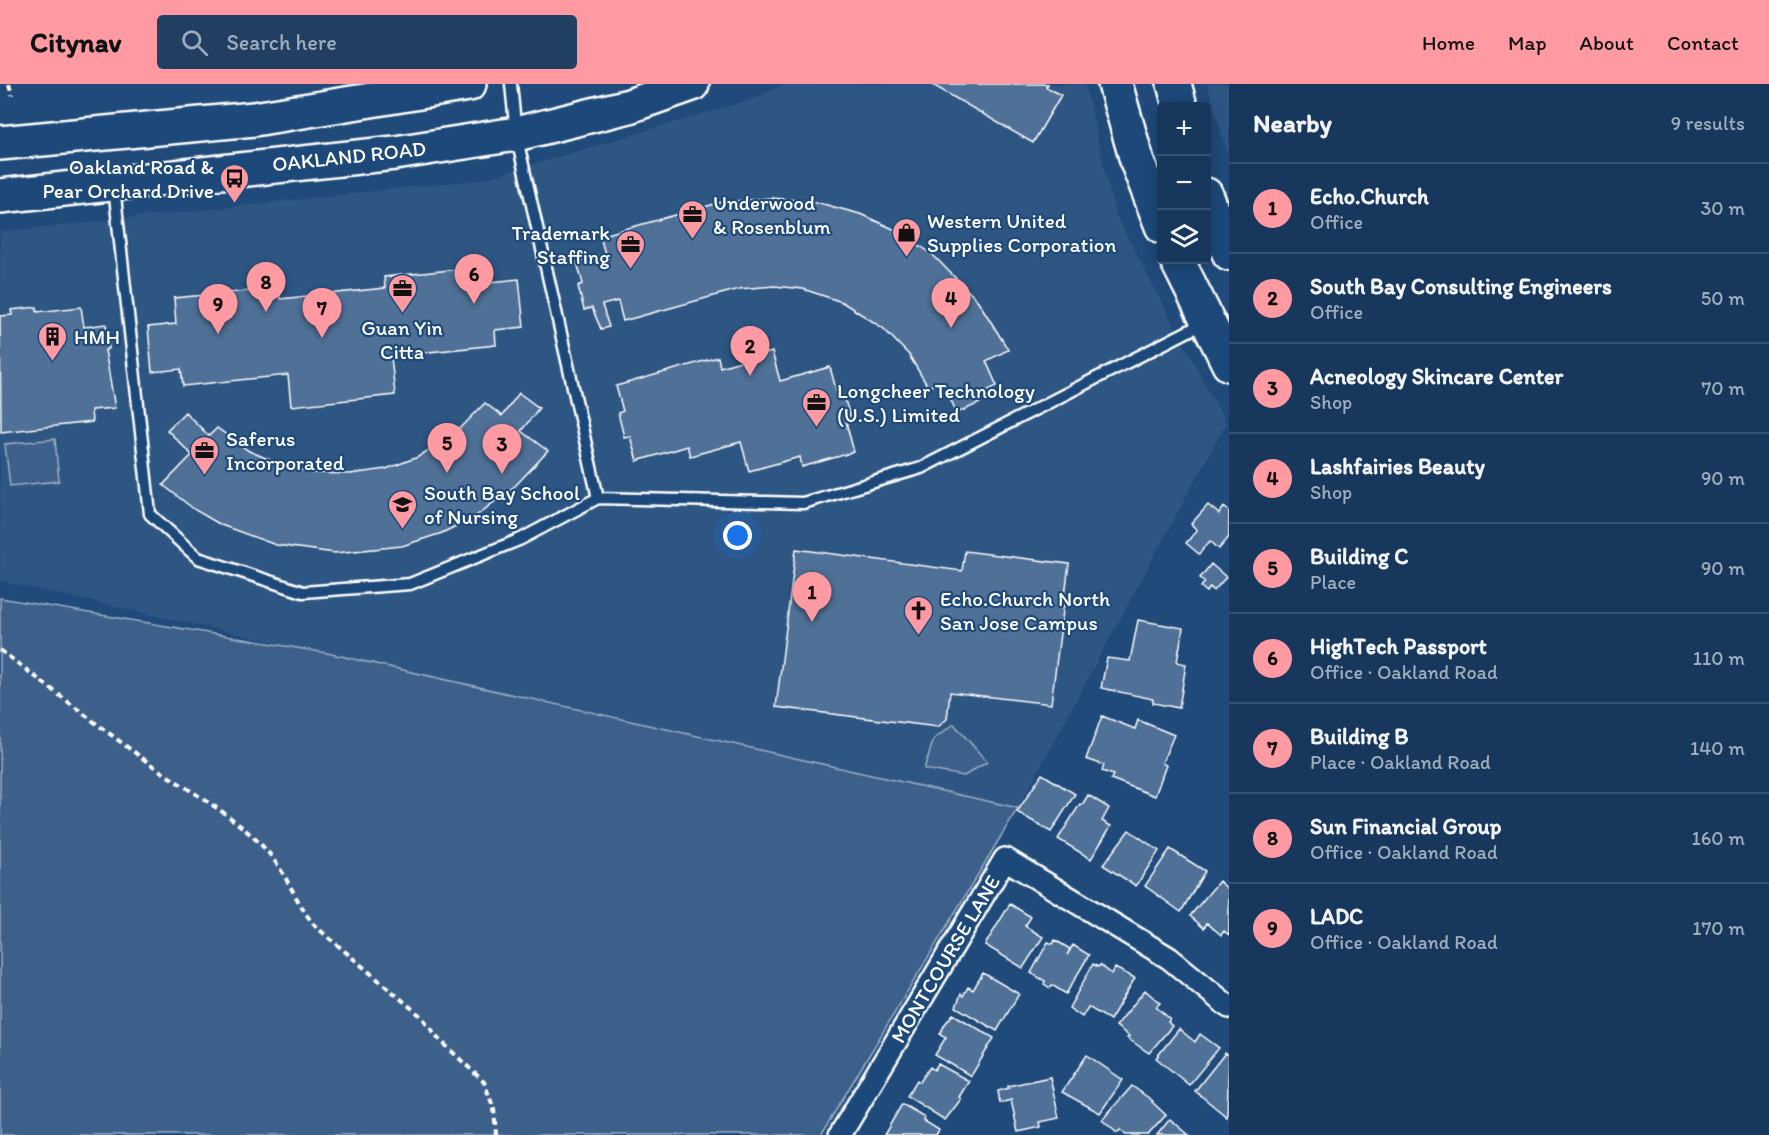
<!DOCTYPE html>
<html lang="en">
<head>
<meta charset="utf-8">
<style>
	body { margin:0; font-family:Itim,sans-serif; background:#203f62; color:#f1f3f6 }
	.controls { position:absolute; right:18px; top:18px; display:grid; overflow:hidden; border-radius:6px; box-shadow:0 3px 15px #0003 }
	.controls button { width:54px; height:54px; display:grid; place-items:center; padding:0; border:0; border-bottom:2px solid #365272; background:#17385c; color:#f1f3f6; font:30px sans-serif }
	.you { position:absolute; left:738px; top:452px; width:21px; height:21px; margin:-15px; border:4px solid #fff; border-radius:50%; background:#1a73e8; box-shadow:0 0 0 9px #1a73e833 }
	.badge { display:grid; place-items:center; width:39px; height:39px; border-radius:50%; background:#ff9aa2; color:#111; font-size:20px; font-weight:700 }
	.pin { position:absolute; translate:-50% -50px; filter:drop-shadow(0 2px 3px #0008) }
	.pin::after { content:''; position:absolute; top:32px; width:21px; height:18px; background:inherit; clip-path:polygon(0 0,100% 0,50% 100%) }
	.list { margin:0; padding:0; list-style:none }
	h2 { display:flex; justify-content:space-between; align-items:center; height:78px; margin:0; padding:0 24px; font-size:26px }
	h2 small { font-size:20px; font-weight:400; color:#9eacbb }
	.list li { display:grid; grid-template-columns:39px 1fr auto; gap:18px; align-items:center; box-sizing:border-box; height:90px; padding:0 24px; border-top:2px solid #365272 }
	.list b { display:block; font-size:22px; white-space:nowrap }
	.list p { margin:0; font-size:20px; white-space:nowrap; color:#9eacbb }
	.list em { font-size:20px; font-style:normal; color:#9eacbb }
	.icon { flex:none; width:33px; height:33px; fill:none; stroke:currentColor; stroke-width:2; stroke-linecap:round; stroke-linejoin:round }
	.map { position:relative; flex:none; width:1229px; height:1051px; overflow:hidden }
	header { display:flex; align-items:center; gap:36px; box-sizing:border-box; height:84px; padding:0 30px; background:#ff9aa2; color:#111 }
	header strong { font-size:28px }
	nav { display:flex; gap:33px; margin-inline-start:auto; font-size:21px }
	.search { width:420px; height:54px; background:#203f62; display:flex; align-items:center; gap:15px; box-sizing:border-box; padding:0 21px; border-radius:6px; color:#9eacbb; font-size:22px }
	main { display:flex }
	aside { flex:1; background:#17385c }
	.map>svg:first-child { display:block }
	.built { fill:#2e5683 }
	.green { fill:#3c618b; stroke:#9eb0c5; stroke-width:1.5 }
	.building { fill:#507197; stroke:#fff; stroke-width:1.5 }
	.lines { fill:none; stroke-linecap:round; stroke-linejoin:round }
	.service-casing { stroke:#fff; stroke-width:15 }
	.minor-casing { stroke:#fff; stroke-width:26 }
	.primary-casing { stroke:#fff; stroke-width:38 }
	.path { stroke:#fff; stroke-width:4; stroke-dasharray:6 4.5; stroke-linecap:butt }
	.service { stroke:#1f4a7a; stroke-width:10 }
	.minor { stroke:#1f4a7a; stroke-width:21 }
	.primary { stroke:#1f4a7a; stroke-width:33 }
	.labels { text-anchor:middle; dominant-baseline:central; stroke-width:4.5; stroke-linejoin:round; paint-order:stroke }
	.street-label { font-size:21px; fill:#fff; stroke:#1f4a7a }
	.poi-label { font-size:21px; fill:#fff; stroke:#1f4a7a; text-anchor:start }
</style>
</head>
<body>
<header>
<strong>Citynav</strong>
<div class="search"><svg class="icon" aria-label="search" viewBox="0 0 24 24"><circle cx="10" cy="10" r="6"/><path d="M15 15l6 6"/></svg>Search here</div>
<nav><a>Home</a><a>Map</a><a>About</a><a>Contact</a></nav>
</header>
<main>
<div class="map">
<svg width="1229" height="1051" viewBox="0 0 1229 1051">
	<rect width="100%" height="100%" fill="#1f4a7a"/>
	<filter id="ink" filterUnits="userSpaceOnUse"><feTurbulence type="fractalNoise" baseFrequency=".0167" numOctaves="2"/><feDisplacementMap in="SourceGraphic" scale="12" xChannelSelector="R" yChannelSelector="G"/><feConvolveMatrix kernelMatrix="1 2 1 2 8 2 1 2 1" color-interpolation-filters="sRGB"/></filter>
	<g filter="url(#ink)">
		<path class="built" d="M783,0H1085L1115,130L1226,339L1018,724L0,497V148L484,95L756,14Z
			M1207,0H1229V73Z"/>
		<path class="green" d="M55,355L59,397L10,402L5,360Z
			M0,514L327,569L1018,724L821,1051H0Z
			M954,640L987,678L964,692L924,685L934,655Z"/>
		<path class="building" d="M931,0H1048L1046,3L1061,11L1033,59Z
			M771,114L812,117L860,130L898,147L932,170L978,217L1004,259L1008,266L986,277L997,302L976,312L980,319L957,329L942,297L928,303L909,271L883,244L842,218L803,205L774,202L739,205L623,237L618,217L602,221L609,243L601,245L592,224L584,226L578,202L583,200L577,178L605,170L600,152L722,118Z
			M488,182L490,198L519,195L524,243L495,246L496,261L391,272L395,311L291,322L288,291L183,302L181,285L152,288L148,243L176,240L174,214L279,204L280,215L385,204L384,193Z
			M37,223V228L81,223L84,243L106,240L109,265L105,266L115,324L91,326L92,338L1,348L0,232L12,231L11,226Z
			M772,268L780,297L830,283L838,313L844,312L851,337L846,338L854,368L802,383L800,373L749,387L741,358L690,372L687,362L637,377L630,352L624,353L618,329L623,327L616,302L718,273L720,283Z
			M519,309L539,324L521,347L548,367L516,401L476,432L442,449L402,462L335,469L276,461L221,441L195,426L163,401L192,371L167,346L185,328L209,352L217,344L249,367L280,380L312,389L350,390L386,385L418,373L456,349L485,319L502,332Z
			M1208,421L1219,430L1224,423L1229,427V453L1219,465L1210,457L1199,470L1186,459L1197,446L1191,440Z
			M796,465L962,487L965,467L1069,480L1051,620L950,608L947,635L938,643L776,623Z
			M1211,480L1226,493L1214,507L1210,503L1207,508L1201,503L1205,498L1200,494Z
			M1138,536L1183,544L1177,578L1186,580L1179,624L1153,619V615L1101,604L1107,574L1130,577Z
			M1102,632L1135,645L1138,636L1174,651L1162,679L1166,681L1155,712L1111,695L1113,691L1102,687L1104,681L1086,675Z
			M1042,690L1075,710L1051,748L1017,728Z
			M1088,711L1109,724L1102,737L1111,742L1091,775L1058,755L1080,720L1082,721Z
			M1129,746L1159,767L1136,802L1103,781Z
			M1170,765L1205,787L1181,828L1145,802Z
			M1219,797L1229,806V851L1224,847L1221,851L1207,839L1204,844L1190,832Z
			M1010,820L1031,833L1025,842L1043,853L1023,884L985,861Z
			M1055,856L1070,865L1067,871L1073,861L1089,871L1066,910L1052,901L1050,904L1044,900L1045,897L1031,889L1048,858L1053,860Z
			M1093,880L1098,883L1100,881L1112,890L1115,884L1135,894L1110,936L1088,923L1082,933L1069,924Z
			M983,889L1019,910L997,947L956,923L961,910L963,912L968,903L973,906Z
			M1145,906L1160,919L1156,923L1170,935L1168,938L1172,942L1149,969L1127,954L1129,952L1116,942Z
			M953,930L994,954L971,992L935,971L946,953L940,950L945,940Z
			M1179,945L1195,958L1200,950L1219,964L1189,1001L1156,974Z
			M1225,969L1229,972L1227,1033L1195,1007Z
			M1087,971L1123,996L1100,1029L1062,1008Z
			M938,980L969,997L959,1013L961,1015L945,1036L907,1012L917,996L920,998L930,983L934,986Z
			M1050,993L1059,1034L1040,1038L1041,1043L1018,1048L1011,1016L1000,1019L998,1007L1009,1004L1008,1002Z
			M1132,1002L1153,1017L1152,1018L1166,1031L1148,1051H1126L1120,1046L1117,1049L1102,1036Z
			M902,1020L925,1033L924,1037L939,1046L936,1051H884Z
			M1170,1035L1189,1051H1157Z"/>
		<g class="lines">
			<defs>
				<path id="service" d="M511,0L516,50L598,414
					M114,103L150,430L198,474L303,508L410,500L521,455L598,414L803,419L921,384L1206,238"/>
				<path id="minor" d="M840,1051L1005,775L1169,874L1229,923"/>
				<path id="primary" d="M1115,0L1138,80L1162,142
					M1174,0L1180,22
					M0,59L254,35L469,0
					M1206,111L1229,169
					M0,112L395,69L516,50L629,22L692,0
					M1177,176L1229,280"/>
			</defs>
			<use href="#service" class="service-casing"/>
			<use href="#minor" class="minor-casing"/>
			<use href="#primary" class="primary-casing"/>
			<path class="path" d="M9,0L12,11
				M0,566C50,603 98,642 149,679C188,707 234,730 266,766C287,789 295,818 315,842L422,933L439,955L484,998L494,1025L496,1051"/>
			<use href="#service" class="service"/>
			<use href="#minor" class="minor"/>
			<use href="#primary" class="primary"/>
		</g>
	</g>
	<defs>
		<symbol id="bus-pin" viewBox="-11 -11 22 30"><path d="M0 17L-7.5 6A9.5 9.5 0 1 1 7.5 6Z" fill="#ff9aa2" stroke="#1f4a7a"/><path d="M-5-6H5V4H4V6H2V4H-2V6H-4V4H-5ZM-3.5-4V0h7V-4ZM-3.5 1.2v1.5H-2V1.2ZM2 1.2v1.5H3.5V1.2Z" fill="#111"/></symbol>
		<symbol id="office-pin" viewBox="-11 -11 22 30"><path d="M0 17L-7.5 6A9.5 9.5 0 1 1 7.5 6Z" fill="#ff9aa2" stroke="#1f4a7a"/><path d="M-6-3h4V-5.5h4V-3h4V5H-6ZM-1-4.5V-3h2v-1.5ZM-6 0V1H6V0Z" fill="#111"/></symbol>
		<symbol id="shop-pin" viewBox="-11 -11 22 30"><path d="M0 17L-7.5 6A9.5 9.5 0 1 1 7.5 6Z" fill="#ff9aa2" stroke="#1f4a7a"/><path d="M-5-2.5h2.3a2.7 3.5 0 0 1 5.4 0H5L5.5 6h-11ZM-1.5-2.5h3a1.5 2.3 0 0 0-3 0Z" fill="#111"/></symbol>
		<symbol id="building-pin" viewBox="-11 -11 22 30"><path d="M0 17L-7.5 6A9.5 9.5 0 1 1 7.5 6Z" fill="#ff9aa2" stroke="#1f4a7a"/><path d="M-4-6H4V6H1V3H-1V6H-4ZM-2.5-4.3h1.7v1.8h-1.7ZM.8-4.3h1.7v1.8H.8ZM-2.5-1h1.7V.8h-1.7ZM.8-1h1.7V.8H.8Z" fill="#111"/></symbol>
		<symbol id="school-pin" viewBox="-11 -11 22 30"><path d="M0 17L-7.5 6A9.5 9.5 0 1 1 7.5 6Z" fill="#ff9aa2" stroke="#1f4a7a"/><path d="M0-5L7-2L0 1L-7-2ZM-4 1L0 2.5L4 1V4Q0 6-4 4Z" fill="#111"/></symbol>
		<symbol id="church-pin" viewBox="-11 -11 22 30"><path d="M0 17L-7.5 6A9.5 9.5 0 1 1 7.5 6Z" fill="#ff9aa2" stroke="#1f4a7a"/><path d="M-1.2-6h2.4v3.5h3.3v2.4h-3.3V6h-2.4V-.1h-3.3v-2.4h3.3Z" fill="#111"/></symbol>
	</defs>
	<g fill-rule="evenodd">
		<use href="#bus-pin" x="218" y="78" width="33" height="45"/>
		<use href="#office-pin" x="676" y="114" width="33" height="45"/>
		<use href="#shop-pin" x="890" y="132" width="33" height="45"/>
		<use href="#office-pin" x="614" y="144" width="33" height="45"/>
		<use href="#office-pin" x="386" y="188" width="33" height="45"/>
		<use href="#building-pin" x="36" y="236" width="33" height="45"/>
		<use href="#office-pin" x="800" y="302" width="33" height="45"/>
		<use href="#office-pin" x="188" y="350" width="33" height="45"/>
		<use href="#school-pin" x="386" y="404" width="33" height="45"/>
		<use href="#church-pin" x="902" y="510" width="33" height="45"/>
	</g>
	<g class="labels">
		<g class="street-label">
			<text transform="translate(349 72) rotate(-6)">OAKLAND ROAD</text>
			<text transform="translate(945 875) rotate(-59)">MONTCOURSE LANE</text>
		</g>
		<g class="poi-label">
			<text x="214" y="82" text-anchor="end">Oakland Road &amp;<tspan x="214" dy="24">Pear Orchard Drive</tspan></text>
			<text x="713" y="118">Underwood<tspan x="713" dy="24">&amp; Rosenblum</tspan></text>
			<text x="927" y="136">Western United<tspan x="927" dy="24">Supplies Corporation</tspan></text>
			<text x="610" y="148" text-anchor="end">Trademark<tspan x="610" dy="24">Staffing</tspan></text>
			<text x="402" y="243" text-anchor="middle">Guan Yin<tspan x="402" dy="24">Citta</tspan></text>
			<text x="74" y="252">HMH</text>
			<text x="837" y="306">Longcheer Technology<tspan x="837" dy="24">(U.S.) Limited</tspan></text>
			<text x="226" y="354">Saferus<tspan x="226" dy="24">Incorporated</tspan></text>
			<text x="424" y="408">South Bay School<tspan x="424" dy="24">of Nursing</tspan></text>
			<text x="940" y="514">Echo.Church North<tspan x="940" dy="24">San Jose Campus</tspan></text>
		</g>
	</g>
</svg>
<div class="controls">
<button>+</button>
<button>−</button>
<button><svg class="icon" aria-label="layers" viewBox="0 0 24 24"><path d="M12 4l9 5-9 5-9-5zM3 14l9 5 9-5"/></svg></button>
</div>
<div class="you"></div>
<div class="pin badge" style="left:812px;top:538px">1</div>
<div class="pin badge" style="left:750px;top:292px">2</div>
<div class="pin badge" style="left:502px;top:390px">3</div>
<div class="pin badge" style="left:951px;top:244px">4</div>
<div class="pin badge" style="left:447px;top:389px">5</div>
<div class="pin badge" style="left:474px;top:220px">6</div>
<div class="pin badge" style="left:322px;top:254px">7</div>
<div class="pin badge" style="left:266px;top:228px">8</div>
<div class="pin badge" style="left:218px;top:250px">9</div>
</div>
<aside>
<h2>Nearby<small>9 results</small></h2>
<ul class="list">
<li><span class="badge">1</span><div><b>Echo.Church</b><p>Office</p></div><em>30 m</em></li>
<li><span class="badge">2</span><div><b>South Bay Consulting Engineers</b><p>Office</p></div><em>50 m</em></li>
<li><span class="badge">3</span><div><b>Acneology Skincare Center</b><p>Shop</p></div><em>70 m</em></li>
<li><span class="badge">4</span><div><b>Lashfairies Beauty</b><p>Shop</p></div><em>90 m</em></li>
<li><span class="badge">5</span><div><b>Building C</b><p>Place</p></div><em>90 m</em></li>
<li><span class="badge">6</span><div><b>HighTech Passport</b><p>Office · Oakland Road</p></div><em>110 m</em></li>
<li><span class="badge">7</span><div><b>Building B</b><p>Place · Oakland Road</p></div><em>140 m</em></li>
<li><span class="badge">8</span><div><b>Sun Financial Group</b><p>Office · Oakland Road</p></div><em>160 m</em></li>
<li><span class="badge">9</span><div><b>LADC</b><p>Office · Oakland Road</p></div><em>170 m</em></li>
</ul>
</aside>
</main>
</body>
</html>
